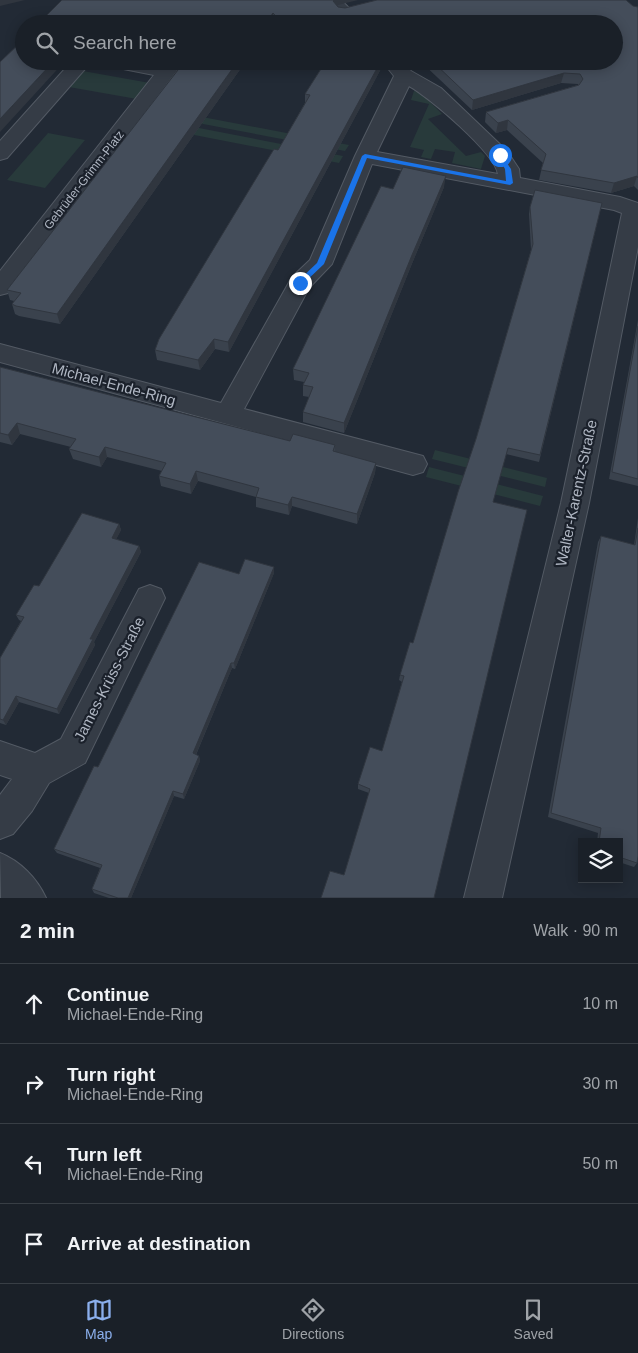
<!DOCTYPE html>
<html lang="en">
<head>
<meta charset="utf-8">
<style>
	body { margin:0; font-family:Helvetica,sans-serif; background:#272d34; color:#f1f3f6 }
	.controls { position:absolute; right:15px; bottom:15px; display:grid; overflow:hidden; border-radius:0px; box-shadow:0 2px 12px #0003 }
	.controls button { width:45px; height:45px; display:grid; place-items:center; padding:0; border:0; border-bottom:1px solid #383e45; background:#1a2028; color:#f1f3f6; font:25px sans-serif }
	.stop { position:absolute; width:15px; height:15px; margin:-11px; border:4px solid #1a73e8; border-radius:50%; background:#fff }
	.stop.end { background:#1a73e8; border-color:#fff; box-shadow:0 1px 5px #0008 }
	.list { margin:0; padding:0; list-style:none }
	h2 { display:flex; justify-content:space-between; align-items:center; height:65px; margin:0; padding:0 20px; font-size:21px }
	h2 small { font-size:16px; font-weight:400; color:#9fa3a8 }
	.list li { display:grid; grid-template-columns:32px 1fr auto; gap:15px; align-items:center; box-sizing:border-box; height:80px; padding:0 20px; border-top:1px solid #383e45 }
	.list b { display:block; font-size:19px; white-space:nowrap }
	.list p { margin:0; font-size:16px; white-space:nowrap; color:#9fa3a8 }
	.list em { font-size:16px; font-style:normal; color:#9fa3a8 }
	.icon { flex:none; width:28px; height:28px; fill:none; stroke:currentColor; stroke-width:2; stroke-linecap:round; stroke-linejoin:round }
	.map { position:relative; flex:none; width:638px; height:898px; overflow:hidden }
	.search { position:absolute; background:#1a2028; box-shadow:0 2px 12px #0003; left:15px; right:15px; top:15px; height:55px; display:flex; align-items:center; gap:12px; box-sizing:border-box; padding:0 18px; border-radius:28px; color:#9fa3a8; font-size:19px }
	.sheet { height:385px; background:#1a2028 }
	nav { display:flex; justify-content:space-around; align-items:center; box-sizing:border-box; height:70px; border-top:1px solid #383e45; background:#1a2028; font-size:14px; color:#9fa3a8 }
	nav a { display:grid; justify-items:center; gap:2px }
	nav .on { color:#8bafed }
	.map>svg:first-child { display:block }
	.green { fill:#283a3b }
	.lines { fill:none; stroke-linecap:round; stroke-linejoin:round }
	.minor-casing { stroke:#535a64; stroke-width:2 }
	.minor { fill:#353c46; fill-rule:evenodd }
	.wall { fill:#3a424d }
	.shaded-wall { fill:#30363f }
	.building { fill:#444d5a; stroke:#30363f }
	.route { fill:#1a73e8 }
	.labels { text-anchor:middle; dominant-baseline:central; stroke-width:4.5; stroke-linejoin:round; paint-order:stroke }
	.far-street-label { font-size:12px; fill:#b0b7c3; stroke:#1b212b }
	.street-label { font-size:15px; fill:#b0b7c3; stroke:#1b212b }
</style>
</head>
<body>
<div class="map">
<svg width="638" height="898" viewBox="0 0 638 898">
	<rect width="100%" height="100%" fill="#222a35"/>
	<path class="green" d="M83,71L150,83L137,99L69,87Z
		M414,91L420,92L442,114L428,119L466,156L481,152L485,156L481,169L452,163L455,152L435,149L431,159L421,157L424,150L410,147L429,104L411,100Z
		M150,107L349,145L345,151L145,113Z
		M142,117L343,156L339,163L184,133Z
		M48,133L85,140L45,188L7,180Z
		M435,450L547,478L545,487L432,459Z
		M429,467L543,496L540,506L426,477Z"/>
	<g class="lines">
		<defs>
			<path id="minor" d="M322,0H341L365,24H345Z
				M72,61H92L7,158L0,160V141Z
				M101,61H141L162,65L165,61H184L8,293L0,295V271L154,75L103,65Z
				M382,61H402L411,71L441,88L507,151L519,169L520,178L620,197L638,203V247L589,503L502,898H464L561,503L622,213L614,210L372,164L332,264L309,288L244,409L423,456L427,464L423,472L413,475L0,362V344L221,403L292,277L310,260L355,156L394,76ZM409,86C429,97 495,153 498,174L377,152Z
				M150,585L161,589L165,598L85,763L49,783L32,811L13,834L0,839V795L12,779L0,775V741L35,753L61,739L139,589Z
				M0,853C20,861 37,878 46,898H1Z"/>
		</defs>
		<use href="#minor" class="minor-casing"/>
		<use href="#minor" class="minor"/>
	</g>
	<path class="wall" d="M338,5L337,6L338,7L345,8L633,6L638,7V190L634,186L611,193L539,180L543,163L507,130L496,133L485,122L486,112L578,85V84L561,83L472,110L420,61H614V24H274L273,22L272,24H38Z
		M182,61H246L60,324L19,316L15,314L12,304L14,301L10,300L7,290L182,64Z
		M317,61H383V65L229,352L215,349L200,370L157,360L155,350L278,150L305,103V94L322,67Z
		M444,187L411,266L344,433L303,422V412L309,397L303,396V385L304,382L294,380L293,369L393,189Z
		M602,203L539,462L506,454L344,875L369,793L358,789V784L382,751L402,682L399,680L400,675L413,643L476,439L531,250L529,214L530,207Z
		M638,320V486L609,479Z
		M0,367L290,441L335,445V452L376,463L375,473L357,524L292,506L289,515L256,507V497L198,481L191,494L161,486L159,476L162,471L107,457L101,467L73,459L69,449L71,447L20,434L12,445L0,442Z
		M638,518V856L637,863L634,867L619,862V842H597L598,833L548,817L598,542L601,536L634,545Z
		M119,524L121,530L116,539L139,546L141,552L94,642L95,645L59,714L19,702L6,725L0,723V658L21,621L19,620L16,615Z
		M274,567V573L235,669L232,668L196,755L199,756L200,761L184,799L174,796L131,898H109L94,893L92,889L100,868L57,853L54,849L98,767L239,574Z"/>
	<path class="shaded-wall" d="M0,0H25L0,6Z
		M334,0H358L338,5L333,11V1Z
		M273,13V22L272,24H265Z
		M54,61H65L0,132V119Z
		M238,61H246L60,324L57,314Z
		M381,61H383V65L229,352L228,342Z
		M564,73L561,83L472,110L473,100Z
		M508,120L507,130L496,133L498,123Z
		M446,176L444,187L411,266L344,433V423L412,255Z
		M637,176L634,186L611,193L614,183Z
		M214,339L215,349L200,370L198,360Z
		M17,423L20,434L12,445L8,435Z
		M105,447L107,457L101,467L99,457Z
		M376,463L375,473L357,524V514Z
		M196,471L198,481L191,494L190,484Z
		M292,497V506L289,515L288,505Z
		M119,524L121,530L114,544L112,538Z
		M139,546L141,552L94,642L95,645L59,714L57,709L90,639Z
		M274,567V573L235,669L234,663Z
		M231,663L232,668L194,759L193,753Z
		M16,696L19,702L6,725L3,720Z
		M199,756L200,761L184,799L183,794Z
		M173,791L174,796L131,898H128Z"/>
	<path class="building" d="M62,0H334L333,1L338,7L345,8L377,0H626L633,6L638,7V178L637,176L614,183L541,170L546,154L508,120L498,123L486,112L579,85L583,79L580,74L564,73L473,100L432,61H614V24H283L273,13L265,24H38Z
		M24,39V61H54L0,119V62Z
		M185,61H238L57,314L16,306L12,304L21,293L7,290Z
		M326,61H381L228,342L214,339L198,360L155,350L159,339L263,167L274,149L278,150L310,95L305,94Z
		M403,167L446,176L412,255L344,423L303,412L313,387L303,385L309,373L293,369L381,186L393,189Z
		M535,190L602,203L540,455L508,448L493,502L527,510L434,898H321L330,871L344,875L370,789L358,784L370,747L382,751L404,676L400,675L410,642L413,643L458,492L476,439L533,244L530,207Z
		M638,326V479L612,472Z
		M0,367L290,441L293,434L335,445L333,451L376,463L357,514L292,497L288,505L256,497L259,488L196,471L190,484L159,476L166,463L105,447L99,457L69,449L76,439L17,423L8,435L0,433Z
		M82,513L119,524L112,538L139,546L90,639H93L57,709L16,696L3,720L0,719V658L24,617L16,615L34,585L39,586Z
		M638,528V856L637,863L619,857V842H599L601,828L551,813L601,536L635,545Z
		M245,559L274,567L234,663H231L193,753L199,756L183,794L173,791L128,898H118L92,889L102,865L54,849L94,766L98,767L199,562L239,574Z"/>
	<path class="route" d="M365,154L506,181L505,169L497,155L500,153L511,169L513,183L510,185L367,158L324,264L303,284H298V281L317,263L362,156Z"/>
	<g class="labels">
		<g class="far-street-label">
			<text transform="translate(84 180) rotate(-52)">Gebrüder-Grimm-Platz</text>
		</g>
		<g class="street-label">
			<text transform="translate(114 384) rotate(15)">Michael-Ende-Ring</text>
			<text transform="translate(576 493) rotate(-78)">Walter-Karentz-Straße</text>
			<text transform="translate(109 679) rotate(-63)">James-Krüss-Straße</text>
		</g>
	</g>
</svg>
<div class="controls">
<button><svg class="icon" aria-label="layers" viewBox="0 0 24 24"><path d="M12 4l9 5-9 5-9-5zM3 14l9 5 9-5"/></svg></button>
</div>
<div class="stop" style="left:500px;top:155px"></div>
<div class="stop end" style="left:300px;top:283px"></div>
<div class="search"><svg class="icon" aria-label="search" viewBox="0 0 24 24"><circle cx="10" cy="10" r="6"/><path d="M15 15l6 6"/></svg>Search here</div>
</div>
<section class="sheet">
<h2>2 min<small>Walk · 90 m</small></h2>
<ul class="list">
<li><svg class="icon" aria-label="ahead" viewBox="0 0 24 24"><path d="M12 20V5M6 11l6-6 6 6"/></svg><div><b>Continue</b><p>Michael-Ende-Ring</p></div><em>10 m</em></li>
<li><svg class="icon" aria-label="right" viewBox="0 0 24 24"><path d="M7 20v-9h11M14 6l5 5-5 5"/></svg><div><b>Turn right</b><p>Michael-Ende-Ring</p></div><em>30 m</em></li>
<li><svg class="icon" aria-label="left" viewBox="0 0 24 24"><path d="M17 20v-9H6M10 6l-5 5 5 5"/></svg><div><b>Turn left</b><p>Michael-Ende-Ring</p></div><em>50 m</em></li>
<li><svg class="icon" aria-label="arrive" viewBox="0 0 24 24"><path d="M6 21V4h12l-3 4 3 4H6"/></svg><div><b>Arrive at destination</b></div></li>
</ul>
</section>
<nav>
<a class="on"><svg class="icon" aria-label="map" viewBox="0 0 24 24"><path d="M3 6l6-2 6 2 6-2v14l-6 2-6-2-6 2zM9 4v14M15 6v14"/></svg>Map</a>
<a><svg class="icon" aria-label="directions" viewBox="0 0 24 24"><path d="M12 3l9 9-9 9-9-9zM9 14v-3h6M13 9l2 2-2 2"/></svg>Directions</a>
<a><svg class="icon" aria-label="saved" viewBox="0 0 24 24"><path d="M7 4h10v16l-5-4-5 4z"/></svg>Saved</a>
</nav>
</body>
</html>
